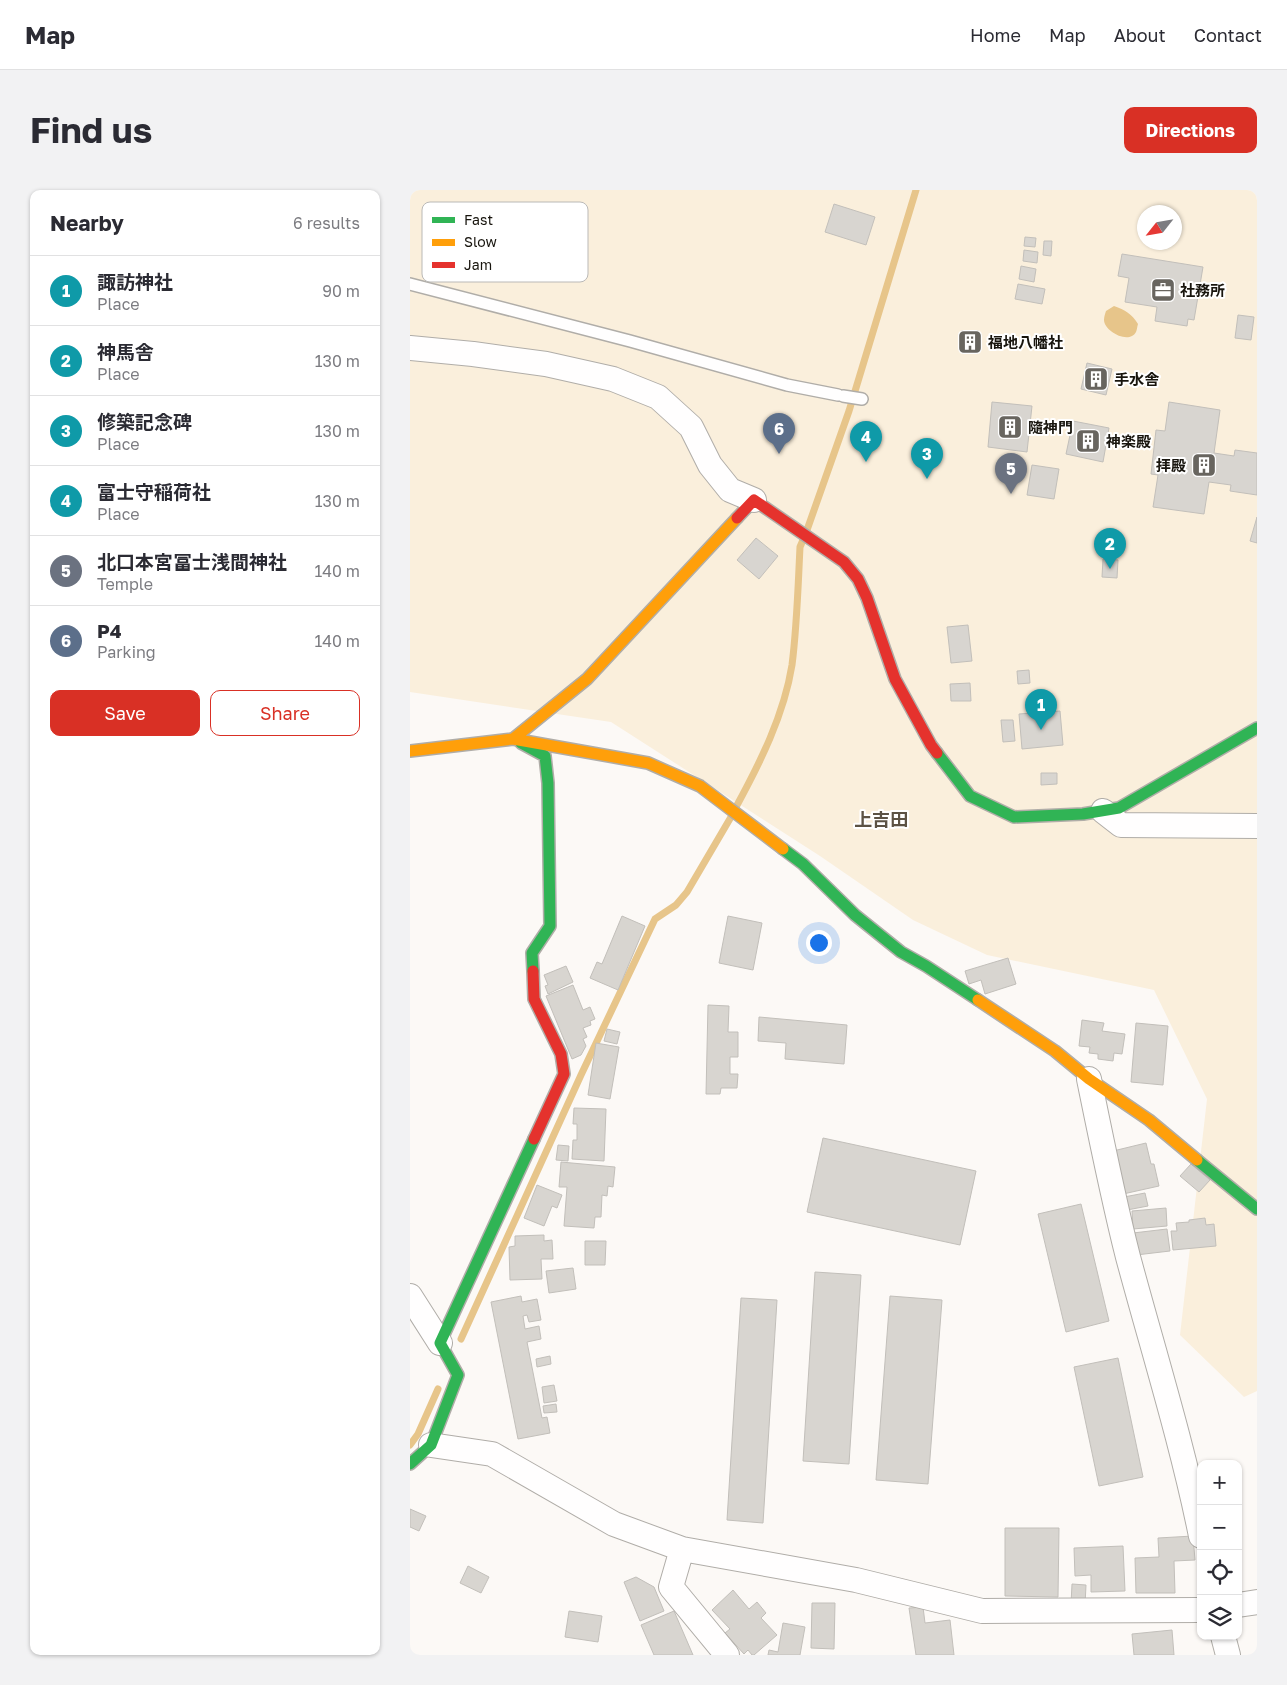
<!DOCTYPE html>
<html lang="en">
<head>
<meta charset="utf-8">
<style>
	body { margin:0; font-family:"Golos Text","Noto Sans JP",sans-serif; background:#f2f2f3; color:#2b2b33 }
	.controls { position:absolute; right:15px; bottom:15px; display:grid; overflow:hidden; border-radius:10px; box-shadow:0 1px 4px #0004 }
	.controls button { width:45px; height:45px; display:grid; place-items:center; padding:0; border:0; border-bottom:1px solid #e1e1e2; background:#fff; color:#2b2b33; font:25px sans-serif }
	.compass { position:absolute; left:727px; top:15px; width:45px; height:45px; border-radius:50%; background:#fff; box-shadow:0 1px 4px #0004; rotate:239deg }
	.you { position:absolute; left:408px; top:752px; width:18px; height:18px; margin:-12px; border:4px solid #fff; border-radius:50%; background:#1a73e8; box-shadow:0 0 0 8px #1a73e833 }
	.badge { display:grid; place-items:center; width:32px; height:32px; border-radius:50%; background:#d93025; color:#fff; font-size:16px; font-weight:700 }
	.pin { position:absolute; translate:-50% -41px; filter:drop-shadow(0 1px 2px #0008) }
	.pin::after { content:''; position:absolute; top:26px; width:18px; height:15px; background:inherit; clip-path:polygon(0 0,100% 0,50% 100%) }
	.list { margin:0; padding:0; list-style:none }
	h2 { display:flex; justify-content:space-between; align-items:center; height:65px; margin:0; padding:0 20px; font-size:21px }
	h2 small { font-size:16px; font-weight:400; color:#7c7c81 }
	.list li { display:grid; grid-template-columns:32px 1fr auto; gap:15px; align-items:center; box-sizing:border-box; height:70px; padding:0 20px; border-top:1px solid #e1e1e2 }
	.list b { display:block; font-size:19px; white-space:nowrap }
	.list p { margin:0; font-size:16px; white-space:nowrap; color:#7c7c81 }
	.list em { font-size:16px; font-style:normal; color:#7c7c81 }
	.actions { display:flex; gap:10px; padding:15px 20px }
	.actions a { flex:1; padding:11px 0; border:1px solid #d93025; border-radius:10px; text-align:center; font-size:18px; color:#d93025 }
	.actions .main { background:#d93025; color:#fff }
	.icon { flex:none; width:28px; height:28px; fill:none; stroke:currentColor; stroke-width:2; stroke-linecap:round; stroke-linejoin:round }
	.map { position:relative; flex:none; width:847px; height:1465px; overflow:hidden; border-radius:10px }
	header { display:flex; align-items:center; gap:30px; box-sizing:border-box; height:70px; padding:0 25px; background:#fff; border-bottom:1px solid #e1e1e2 }
	header strong { font-size:24px }
	nav { display:flex; gap:28px; margin-inline-start:auto; font-size:18px }
	.intro { display:flex; align-items:center; justify-content:space-between; box-sizing:border-box; height:120px; padding:0 30px }
	h1 { margin:0; font-size:35px }
	.button { padding:12px 22px; border-radius:10px; background:#d93025; color:#fff; font-size:18px; font-weight:700 }
	main { display:flex; gap:30px; padding:0 30px }
	aside { flex:1; background:#fff; border-radius:10px; box-shadow:0 1px 4px #0004 }
	.map>svg:first-child { display:block }
	.green { fill:#faefdc; fill-rule:evenodd }
	.water { fill:#e7c58a }
	.lines { fill:none; stroke-linecap:round; stroke-linejoin:round }
	.stream { stroke:#e7c58a; stroke-width:7 }
	.building { fill:#d8d5d0; stroke:#c2bfba }
	.lane-casing { stroke:#b0ada8; stroke-width:14 }
	.street-casing { stroke:#b0ada8; stroke-width:26 }
	.fast-casing { stroke:#b0ada8; stroke-width:14 }
	.slow-casing { stroke:#b0ada8; stroke-width:14 }
	.jam-casing { stroke:#b0ada8; stroke-width:14 }
	.lane { stroke:#fffefe; stroke-width:11 }
	.street { stroke:#fffefe; stroke-width:24 }
	.fast { stroke:#30b455; stroke-width:11 }
	.slow { stroke:#ff9f0a; stroke-width:11 }
	.jam { stroke:#e5322d; stroke-width:11 }
	.labels { text-anchor:middle; dominant-baseline:central; stroke-width:4; stroke-linejoin:round; paint-order:stroke }
	.poi-label { font-size:15px; font-weight:bold; fill:#18150e; stroke:#fff; text-anchor:start }
	.quarter-label { font-size:18px; font-weight:bold; fill:#5c5244; stroke:#fff }
	.key { fill:#fff; stroke:#bab9b7; stroke-width:1 }
	.key-label { font-size:14px; fill:#18150e }
</style>
</head>
<body>
<header>
<strong>Map</strong>
<nav><a>Home</a><a>Map</a><a>About</a><a>Contact</a></nav>
</header>
<div class="intro"><h1>Find us</h1><a class="button">Directions</a></div>
<main>
<aside>
<h2>Nearby<small>6 results</small></h2>
<ul class="list">
<li><span class="badge" style="background:#0f9aa8">1</span><div><b>諏訪神社</b><p>Place</p></div><em>90 m</em></li>
<li><span class="badge" style="background:#0f9aa8">2</span><div><b>神馬舎</b><p>Place</p></div><em>130 m</em></li>
<li><span class="badge" style="background:#0f9aa8">3</span><div><b>修築記念碑</b><p>Place</p></div><em>130 m</em></li>
<li><span class="badge" style="background:#0f9aa8">4</span><div><b>富士守稲荷社</b><p>Place</p></div><em>130 m</em></li>
<li><span class="badge" style="background:#6b7280">5</span><div><b>北口本宮冨士浅間神社</b><p>Temple</p></div><em>140 m</em></li>
<li><span class="badge" style="background:#5c6f8a">6</span><div><b>P4</b><p>Parking</p></div><em>140 m</em></li>
</ul>
<div class="actions"><a class="main">Save</a><a>Share</a></div>
</aside>
<div class="map">
<svg width="847" height="1465" viewBox="0 0 847 1465">
	<rect width="100%" height="100%" fill="#fcf9f6"/>
	<path class="green" d="M0,0H847V1201L834,1207L770,1145L797,909L744,800L577,765L503,730L410,666L201,532L0,502ZM734,22H764V52H734Z"/>
	<path class="water" d="M704,116C715,120 722,124 728,134C727,137 727,140 726,142C719,155 694,141 694,130C694,127 695,124 696,121Z"/>
	<g class="lines">
		<path class="stream" d="M397,340L439,221L506,0
			M326,617C350,573 374,525 382,475C387,436 388,397 390,357L393,350
			M51,1149L171,885L245,729L266,715L277,702L321,627
			M0,1255L8,1244L28,1199"/>
	</g>
	<path class="building" d="M424,14L465,27L456,55L415,42Z
		M615,47L626,48L625,57L614,56Z
		M634,51H642L641,66L633,65Z
		M614,60L628,62L627,73L613,71Z
		M712,64L793,77L784,130L778,129L777,136L745,131L747,117L715,112L719,88L708,86Z
		M611,76L626,79L624,92L609,89Z
		M608,94L635,99L632,114L605,109Z
		M828,125L844,127L841,150L825,148Z
		M553,146L567,148L566,159L552,157Z
		M677,173L702,179L696,205L671,199Z
		M582,212L622,216L617,262L578,257Z
		M759,212L810,220L804,263L824,266L825,260L847,263V305L820,301L821,295L799,292L794,324L743,317L748,285L741,284L746,240L755,241Z
		M663,231L699,238L693,272L656,264Z
		M622,275L649,279L644,309L617,305Z
		M847,327V353L840,351Z
		M346,348L368,366L349,389L327,370Z
		M693,369L708,370L707,388L692,387Z
		M558,435L562,471L541,473L537,437Z
		M619,480L620,493L608,494L607,481Z
		M560,493L561,511H541L540,494Z
		M650,521L653,555L612,559L609,524Z
		M591,530H603L605,551L593,552Z
		M631,583H647V594L631,595Z
		M212,726L235,736L208,800L180,788L187,772L192,774Z
		M318,726L352,733L343,780L309,773Z
		M598,768L606,794L575,804L571,790L559,794L555,781Z
		M156,776L163,792L138,804L135,796L138,795L134,785Z
		M163,795L173,820L180,817L185,829L180,831L181,835L173,838L177,847L173,849L176,856L171,865L162,869L136,806Z
		M298,815L319,816L318,842H328V867H320V884H328L327,898H311L310,904H296Z
		M349,827L437,835L434,874L375,869L376,853L348,851Z
		M672,830L694,833L692,841L715,844L712,864L704,863L703,871L688,869V864L679,863L680,857L669,856Z
		M726,833L758,836L753,895L721,892Z
		M197,839L210,842L207,854L194,851Z
		M186,853L209,857L200,909L178,905Z
		M164,918L196,919L194,971L162,969L163,950H167V934H163Z
		M413,948L566,981L550,1055L397,1022Z
		M736,953L741,974H744L749,996L713,1004L703,961Z
		M148,955L159,956L158,971L146,970Z
		M151,972L205,977L203,997L198,996L197,1006L192,1005L191,1027H185L184,1038L154,1036L157,997H149Z
		M781,974L800,990L789,1002L770,986Z
		M127,995L152,1005L147,1018L142,1016L134,1036L114,1028Z
		M735,1003L738,1016L717,1020L714,1007Z
		M671,1014L699,1131L656,1142L628,1024Z
		M756,1018L757,1036L723,1039L722,1021Z
		M795,1028L796,1035L804,1034L806,1056L763,1060L761,1041H767L766,1033L779,1032V1030Z
		M757,1039L760,1061L726,1065L723,1043Z
		M134,1045V1051L142,1050L143,1069H131L132,1089L100,1090L99,1057L105,1056V1046Z
		M175,1051H196L195,1075H175Z
		M163,1078L166,1099L139,1103L136,1081Z
		M405,1082L451,1085L439,1274L393,1271Z
		M111,1106L112,1112L127,1109L131,1130L119,1132L117,1125L113,1126L115,1139L129,1136L131,1149L117,1152L132,1228L137,1227L140,1243L108,1249L81,1112Z
		M480,1106L532,1110L518,1294L466,1290Z
		M331,1108L367,1110L353,1333L317,1330Z
		M140,1166L141,1174L127,1177L126,1169Z
		M708,1168L733,1287L689,1296L664,1177Z
		M144,1195L147,1211L134,1213L132,1197Z
		M146,1214L147,1222L134,1223L133,1216Z
		M0,1319L16,1326L9,1341L0,1337Z
		M595,1338H649L648,1407L595,1406Z
		M783,1346L785,1370L764,1371L765,1403H726L725,1368L749,1367L748,1348Z
		M713,1356L715,1401L681,1402V1385L665,1386L664,1358Z
		M58,1376L79,1387L71,1403L50,1393Z
		M226,1387L244,1397L254,1421L230,1431L214,1392Z
		M662,1394L676,1395L675,1415L661,1414Z
		M323,1400L339,1419L347,1412L356,1423L351,1428L367,1445L344,1465H342L338,1460L334,1464L315,1443L320,1439L302,1420Z
		M402,1413H425L424,1459L401,1458Z
		M513,1417L515,1433L540,1430L544,1465H506L499,1418Z
		M159,1421L192,1426L188,1452L155,1447Z
		M264,1421L283,1465H244L231,1435Z
		M373,1433L395,1437L390,1465H358L359,1460L368,1462Z
		M762,1440L764,1465H724L722,1444Z"/>
	<g class="lines">
		<defs>
			<path id="lane" d="M0,94L220,151L377,195L428,205
				M433,206L452,209"/>
			<path id="street" d="M0,158L63,164L136,174L203,189L248,207L281,237L300,275L320,300L344,310
				M693,621L711,635L847,636
				M679,889C691,948 703,1008 718,1067C743,1160 772,1252 791,1346
				M0,1106L30,1153
				M21,1255L82,1264L204,1334L272,1359L446,1390L572,1421L791,1420
				M272,1359L261,1397L317,1465
				M828,1415L847,1412
				M813,1446L818,1465"/>
			<path id="fast" d="M111,553L135,566L138,593L140,736L122,763L123,781
				M527,563L560,606L604,627L673,624L709,618L847,538
				M373,659L393,674L445,725L491,762L516,776L568,810
				M787,970L847,1019
				M0,1274L21,1255L48,1185L30,1153L124,949"/>
			<path id="slow" d="M103,549L177,489L327,328
				M0,561L103,549L238,573L290,596L373,659
				M568,810L645,861L679,889L739,930L787,970"/>
			<path id="jam" d="M327,328L344,310L434,372L448,389L457,408L485,489L521,555L527,563
				M123,781L124,809L151,864L154,884L124,949"/>
		</defs>
		<use href="#lane" class="lane-casing"/>
		<use href="#street" class="street-casing"/>
		<use href="#fast" class="fast-casing"/>
		<use href="#slow" class="slow-casing"/>
		<use href="#jam" class="jam-casing"/>
		<use href="#lane" class="lane"/>
		<use href="#street" class="street"/>
		<use href="#fast" class="fast"/>
		<use href="#slow" class="slow"/>
		<use href="#jam" class="jam"/>
	</g>
	<defs>
		<symbol id="office-square" viewBox="-11 -11 22 22"><rect x="-9" y="-9" width="18" height="18" rx="4" fill="#68655f" stroke="#fff"/><path d="M-6-3h4V-5.5h4V-3h4V5H-6ZM-1-4.5V-3h2v-1.5ZM-6 0V1H6V0Z" fill="#fff"/></symbol>
		<symbol id="building-square" viewBox="-11 -11 22 22"><rect x="-9" y="-9" width="18" height="18" rx="4" fill="#68655f" stroke="#fff"/><path d="M-4-6H4V6H1V3H-1V6H-4ZM-2.5-4.3h1.7v1.8h-1.7ZM.8-4.3h1.7v1.8H.8ZM-2.5-1h1.7V.8h-1.7ZM.8-1h1.7V.8H.8Z" fill="#fff"/></symbol>
	</defs>
	<g fill-rule="evenodd">
		<use href="#office-square" x="739" y="86" width="28" height="28"/>
		<use href="#building-square" x="546" y="138" width="28" height="28"/>
		<use href="#building-square" x="672" y="175" width="28" height="28"/>
		<use href="#building-square" x="586" y="223" width="28" height="28"/>
		<use href="#building-square" x="664" y="237" width="28" height="28"/>
		<use href="#building-square" x="780" y="261" width="28" height="28"/>
	</g>
	<g class="labels">
		<g class="poi-label">
			<text x="770" y="100">社務所</text>
			<text x="578" y="152">福地八幡社</text>
			<text x="704" y="189">手水舎</text>
			<text x="618" y="237">隨神門</text>
			<text x="696" y="251">神楽殿</text>
			<text x="776" y="275" text-anchor="end">拝殿</text>
		</g>
		<g class="quarter-label">
			<text x="471" y="629">上吉田</text>
		</g>
	</g>
	<rect x="12" y="12" width="166" height="80" rx="8" class="key"/>
	<rect x="22" y="27" width="23" height="6" fill="#30b455"/>
	<rect x="22" y="49" width="23" height="7" fill="#ff9f0a"/>
	<rect x="22" y="72" width="23" height="6" fill="#e5322d"/>
	<g class="key-label">
		<text x="54" y="35">Fast</text>
		<text x="54" y="57">Slow</text>
		<text x="54" y="80">Jam</text>
	</g>
</svg>
<div class="controls">
<button>+</button>
<button>−</button>
<button><svg class="icon" aria-label="locate" viewBox="0 0 24 24"><circle cx="12" cy="12" r="6"/><path d="M12 2v4M12 18v4M2 12h4M18 12h4"/></svg></button>
<button><svg class="icon" aria-label="layers" viewBox="0 0 24 24"><path d="M12 4l9 5-9 5-9-5zM3 14l9 5 9-5"/></svg></button>
</div>
<svg class="compass" viewBox="-18 -18 36 36"><path d="M0-13l5 13h-10z" fill="#e53935"/><path d="M0 13l5-13h-10z" fill="#7c7c81"/></svg>
<div class="you"></div>
<div class="pin badge" style="left:631px;top:540px;background:#0f9aa8">1</div>
<div class="pin badge" style="left:700px;top:379px;background:#0f9aa8">2</div>
<div class="pin badge" style="left:517px;top:289px;background:#0f9aa8">3</div>
<div class="pin badge" style="left:456px;top:272px;background:#0f9aa8">4</div>
<div class="pin badge" style="left:601px;top:304px;background:#6b7280">5</div>
<div class="pin badge" style="left:369px;top:264px;background:#5c6f8a">6</div>
</div>
</main>
</body>
</html>
